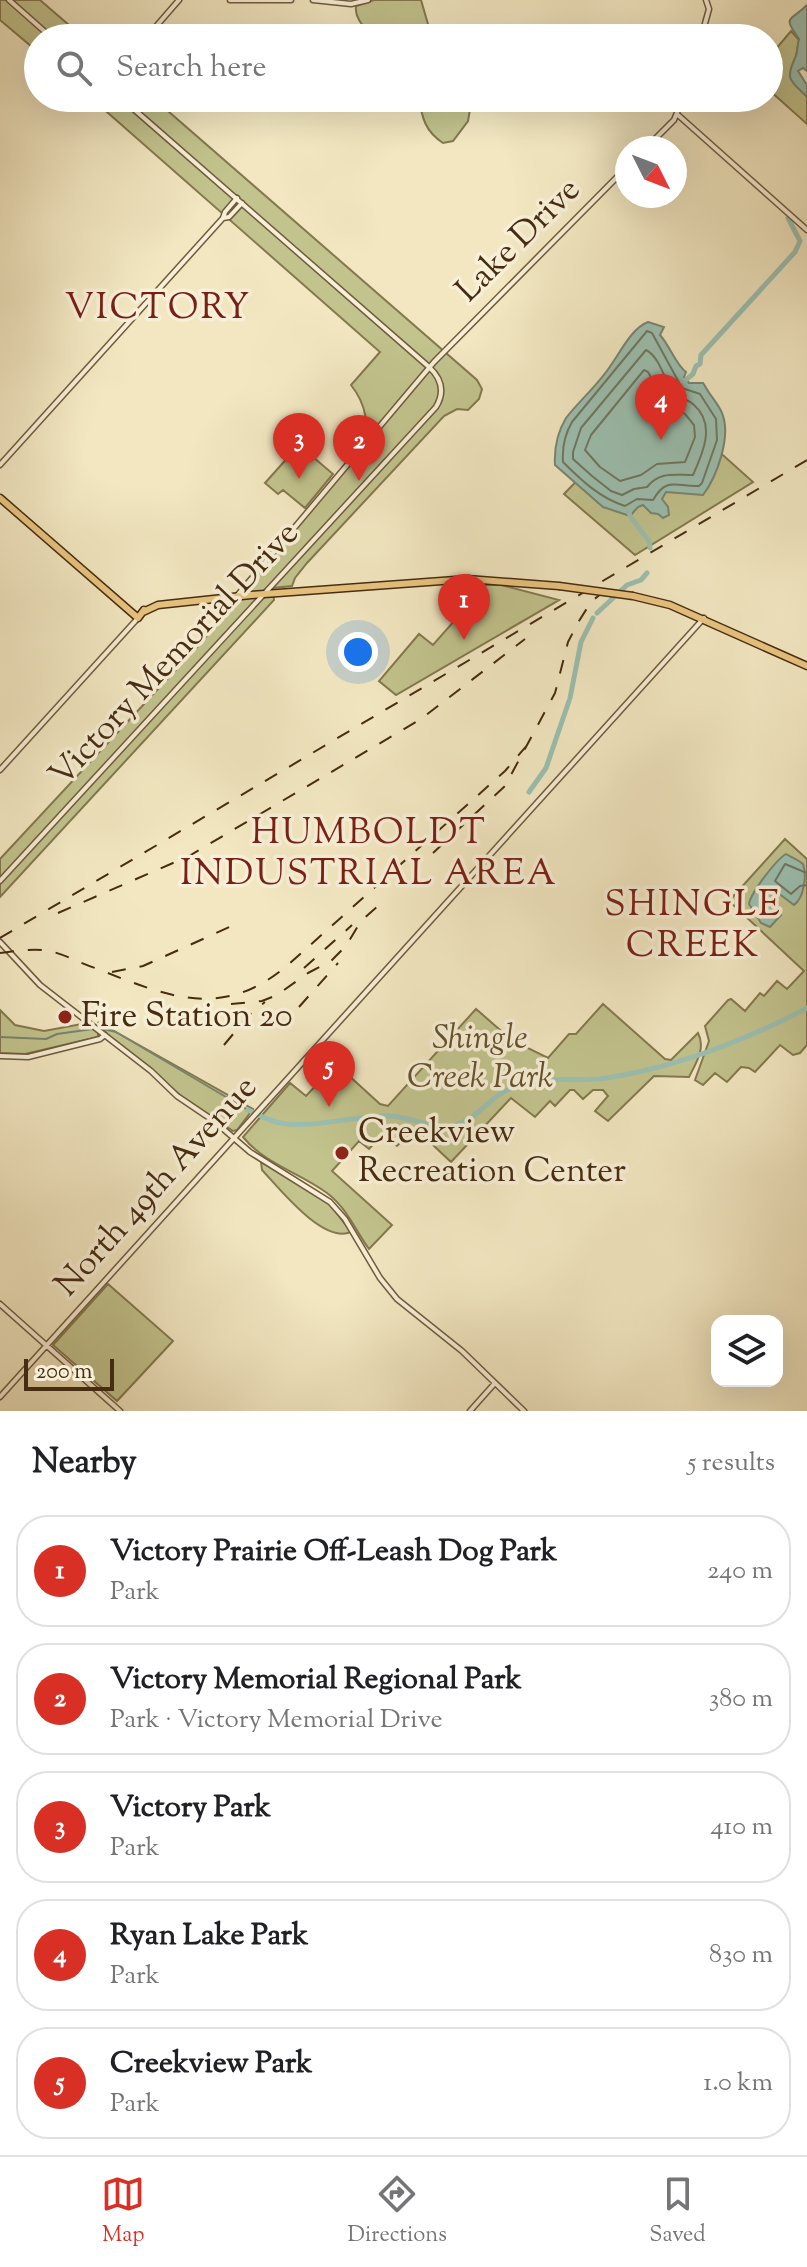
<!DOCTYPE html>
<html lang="en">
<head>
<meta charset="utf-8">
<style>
	body { margin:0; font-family:"Sorts Mill Goudy",serif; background:#f2f2f2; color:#202124 }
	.controls { position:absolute; right:24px; bottom:24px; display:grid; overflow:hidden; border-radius:16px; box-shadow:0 8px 32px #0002 }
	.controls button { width:72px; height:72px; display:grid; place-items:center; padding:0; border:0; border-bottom:2px solid #e0e0e0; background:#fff; color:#202124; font:40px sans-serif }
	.compass { position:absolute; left:615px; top:136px; width:72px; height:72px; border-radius:50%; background:#fff; box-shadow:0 8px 32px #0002; rotate:132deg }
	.scale { position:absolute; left:24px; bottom:20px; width:90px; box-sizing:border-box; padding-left:8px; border:4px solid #462c10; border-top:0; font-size:22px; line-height:28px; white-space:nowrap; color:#462c10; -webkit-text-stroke:6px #f7efd7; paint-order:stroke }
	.you { position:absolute; left:358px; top:652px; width:28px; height:28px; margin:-20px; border:6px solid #fff; border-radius:50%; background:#1a73e8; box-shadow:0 0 0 12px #1a73e833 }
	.badge { display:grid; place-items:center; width:52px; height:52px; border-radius:50%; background:#d93025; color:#fff; font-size:26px; font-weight:700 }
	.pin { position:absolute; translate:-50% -66px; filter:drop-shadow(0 2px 4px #0008) }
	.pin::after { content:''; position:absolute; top:42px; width:28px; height:24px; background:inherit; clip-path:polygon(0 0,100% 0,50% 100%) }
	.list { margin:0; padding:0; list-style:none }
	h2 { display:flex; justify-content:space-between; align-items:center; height:104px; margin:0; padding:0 32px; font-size:34px }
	h2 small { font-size:26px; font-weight:400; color:#757577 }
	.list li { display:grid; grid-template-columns:52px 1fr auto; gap:24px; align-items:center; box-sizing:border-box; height:112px; margin:0 16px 16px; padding:0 16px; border:2px solid #e0e0e0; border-radius:32px }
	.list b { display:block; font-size:30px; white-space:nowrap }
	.list p { margin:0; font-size:26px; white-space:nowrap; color:#757577 }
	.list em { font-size:26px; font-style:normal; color:#757577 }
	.icon { flex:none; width:44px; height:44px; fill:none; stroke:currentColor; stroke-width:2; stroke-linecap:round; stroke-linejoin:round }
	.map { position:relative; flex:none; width:807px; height:1411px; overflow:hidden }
	.search { position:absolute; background:#fff; box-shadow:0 8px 32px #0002; left:24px; right:24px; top:24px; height:88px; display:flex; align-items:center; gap:20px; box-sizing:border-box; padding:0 28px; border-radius:44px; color:#757577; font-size:30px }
	.sheet { height:744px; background:#fff }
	nav { display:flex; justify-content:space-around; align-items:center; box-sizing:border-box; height:112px; border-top:2px solid #e0e0e0; background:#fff; font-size:22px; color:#757577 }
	nav a { display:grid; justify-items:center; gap:4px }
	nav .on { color:#d93025 }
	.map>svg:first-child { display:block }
	.green { fill:#c2c38d; stroke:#84784e; stroke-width:2 }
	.water { fill:#9bc0b1; stroke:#798571; stroke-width:2 }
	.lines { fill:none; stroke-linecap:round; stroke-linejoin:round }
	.shore { stroke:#707660; stroke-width:2 }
	.stream { stroke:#798571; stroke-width:2 }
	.river { stroke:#9bc0b1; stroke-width:5 }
	.minor-casing { stroke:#715b3c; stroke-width:7 }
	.major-casing { stroke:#462c10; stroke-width:9 }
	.minor { stroke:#f7efd7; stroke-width:4 }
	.major { stroke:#e9c480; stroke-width:6 }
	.rail { stroke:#462c10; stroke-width:2; stroke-dasharray:14 14; stroke-linecap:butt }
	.major-bridge-casing { stroke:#462c10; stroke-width:9; stroke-linecap:butt }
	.major-bridge { stroke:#e9c480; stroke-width:6 }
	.poi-dot { fill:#8f2418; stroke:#f7efd7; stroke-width:3 }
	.labels { text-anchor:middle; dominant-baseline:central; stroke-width:7; stroke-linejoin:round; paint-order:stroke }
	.street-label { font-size:34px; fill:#462c10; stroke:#f7efd7 }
	.poi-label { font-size:34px; fill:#462c10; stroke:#f7efd7; text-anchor:start }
	.park-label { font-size:34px; font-style:italic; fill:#65522f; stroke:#f7efd7 }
	.neighbourhood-label { font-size:36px; letter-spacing:2px; fill:#7a1f14; stroke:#f7efd7 }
</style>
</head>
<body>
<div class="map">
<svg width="807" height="1411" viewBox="0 0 807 1411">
	<rect width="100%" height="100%" fill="#f2e7c1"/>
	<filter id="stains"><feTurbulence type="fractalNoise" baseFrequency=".0025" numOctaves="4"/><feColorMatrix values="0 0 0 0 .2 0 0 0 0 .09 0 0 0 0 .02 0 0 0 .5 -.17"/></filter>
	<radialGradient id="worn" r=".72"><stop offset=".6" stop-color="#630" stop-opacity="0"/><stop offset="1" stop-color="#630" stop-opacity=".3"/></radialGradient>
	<path class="green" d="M0,0H40L84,38H38V52L0,20Z
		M374,0H421L432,38H373C365,28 354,18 356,6Z
		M791,31L799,40C795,59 792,81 807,97V124L769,90V57Z
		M91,98H153L477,380L482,389L479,399L468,410L457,409L444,416L307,563L295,578L292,586L273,588L274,600L0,897V859L198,646L361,450C371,427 366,404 351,385L380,352Z
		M419,98H472L468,121L453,141L443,143C425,131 422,118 419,98Z
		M658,397L753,482L635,555L564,494Z
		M299,445L333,474L305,508L283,490L278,494L265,483Z
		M486,585H501L559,600L396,695L379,681L419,634L433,645Z
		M785,839L807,859V1045L800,1053L793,1055L780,1045L755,1072L749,1068L741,1067L727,1082L715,1073L703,1085L695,1080L709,1041L705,1026L728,1000L731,999L745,1011L760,993L764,996L777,981L787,989L804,971L729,901Z
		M603,1004L665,1059L671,1060L698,1033C706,1048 696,1063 689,1077L654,1076L608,1121L595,1111L608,1096L603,1090H593L583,1099L574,1090H570L555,1106L550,1101L535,1117L511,1098L451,1162L415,1128L397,1146L383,1134L369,1149L359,1141L332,1171L392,1225L369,1249C355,1230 347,1208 327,1193C300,1173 265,1164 243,1137L290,1083L306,1096L336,1064L380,1104L388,1106L476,1009L522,1049L526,1047L548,1058L569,1034H576Z
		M0,1010L15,1025L44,1031L87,1023L98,1033V1037L25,1054L0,1053Z
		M98,1022L253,1109L237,1130L233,1131L181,1096L150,1068L108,1035Z
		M261,1162L328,1202L351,1232C323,1244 280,1189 262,1170Z
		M108,1284L173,1341L117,1401L53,1345Z"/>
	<path class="water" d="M807,5V71L803,68L798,71L807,85V97C790,80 785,80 795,58C798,53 797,45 799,39C782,15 790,22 807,5Z
		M648,322L664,327L660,335C670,346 676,365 686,372L684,377L689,383H703L705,386C710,396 718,403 722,413C732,437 716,478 703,495L666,492L662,499L668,507L669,515L663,518L658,514L651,513L643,505L638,507L630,516L603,507L555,465C554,448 557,433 566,418C580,400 599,384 611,365C621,351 632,328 648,322Z
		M786,854C791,857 799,860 803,864C807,876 804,898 794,905L778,893L775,894L774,900L781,915L770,927L761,923L749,904C751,892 777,859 786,854Z"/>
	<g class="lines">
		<path class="shore" d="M647,331L652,333L682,388L700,394L716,419L717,440L702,483L699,486C676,487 667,476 653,500L637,499L625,506C600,498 582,481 563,462C562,448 565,434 572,422Z
			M646,350C658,356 663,374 669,386C677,401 685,396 694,405C716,424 703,453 693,475C674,475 660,471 647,487L634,489L622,495L611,491L592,476L573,459V452L581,428Z
			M644,370L648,372L665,402L685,414L694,425L695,437L685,462L657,464L641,475L620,481L600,467L585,450L591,435Z
			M807,873L785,864L775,881L791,894L800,886L807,885"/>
		<path class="stream" d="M99,1028L116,1032L248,1110
			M0,1037L46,1039L57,1034L93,1029"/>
		<path class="river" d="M682,383L693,374L696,366L700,364L701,355L795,252L800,241L788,218
			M629,512L630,516L649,541L650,548
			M597,613L627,585L641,580L647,573
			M570,698L581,642L593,618
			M529,792L546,768L569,701
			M248,1110C261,1116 273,1123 287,1124C322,1127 355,1115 390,1116C412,1117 433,1130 455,1125C472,1121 487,1103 500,1094C510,1088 523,1084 535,1082C558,1077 583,1082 607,1078C678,1067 744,1041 807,1008"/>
		<defs>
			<path id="minor" d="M9,0L52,38
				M230,0H291
				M313,0L351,4L368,0
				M146,38L179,0
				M701,38L709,9L706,0
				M678,115L807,230
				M646,148L674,120L683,98
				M223,218L229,217L242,203
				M0,465L223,218L225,212L237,198
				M236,597L434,362L627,167
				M0,770L138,618
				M0,881L436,407C445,392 442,379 429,367L121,98
				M0,942L40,985L151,1071L177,1096L214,1121L250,1152L330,1202L345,1219L380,1278L397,1299L462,1351L524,1411
				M0,1056L28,1057L100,1039L105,1035
				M0,1304L120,1411
				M0,1397L704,618
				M470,1411L495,1383"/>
			<path id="major" d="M0,498L138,618L144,610
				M467,579L559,586
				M633,596L670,605L807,666
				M143,612L158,605L251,595L469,579"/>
		</defs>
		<use href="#minor" class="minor-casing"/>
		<use href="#major" class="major-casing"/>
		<use href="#minor" class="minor"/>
		<use href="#major" class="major"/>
		<path class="rail" d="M433,853L505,786L555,693L568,642L579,621L591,602L609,587
			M58,913L189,856L421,719L525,639
			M0,938L807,460
			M0,953C14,951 28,949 43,950C61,952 77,962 95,968C167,996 222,1022 289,964L505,771L529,743
			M304,968L352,925
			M112,972L143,966L234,925
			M231,1004L262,1001L277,995L308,973L331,961L346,946L361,921L379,905
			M299,1007L338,963
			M224,1045L249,1015L265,1002"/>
		<defs>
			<path id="major-bridge" d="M559,586L633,596"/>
		</defs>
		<use href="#major-bridge" class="major-bridge-casing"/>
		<use href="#major-bridge" class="major-bridge"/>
	</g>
	<g class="poi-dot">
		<circle cx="65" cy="1017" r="8"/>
		<circle cx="342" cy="1153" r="8"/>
	</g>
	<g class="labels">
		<g class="street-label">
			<text transform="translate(519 241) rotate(-45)">Lake Drive</text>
			<text transform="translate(175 655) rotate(-47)">Victory Memorial Drive</text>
			<text transform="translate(157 1187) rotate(-48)">North 49th Avenue</text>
		</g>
		<g class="poi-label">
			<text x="81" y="1017">Fire Station 20</text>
			<text x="358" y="1133">Creekview<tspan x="358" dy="39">Recreation Center</tspan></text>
		</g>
		<g class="park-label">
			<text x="480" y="1039">Shingle<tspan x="480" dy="39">Creek Park</tspan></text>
		</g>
		<g class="neighbourhood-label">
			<text x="158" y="309">VICTORY</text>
			<text x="369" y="834">HUMBOLDT<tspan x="369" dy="41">INDUSTRIAL AREA</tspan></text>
			<text x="693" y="906">SHINGLE<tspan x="693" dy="41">CREEK</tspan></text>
		</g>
	</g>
	<rect width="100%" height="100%" filter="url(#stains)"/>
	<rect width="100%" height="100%" fill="url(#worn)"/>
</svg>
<div class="controls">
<button><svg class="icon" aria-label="layers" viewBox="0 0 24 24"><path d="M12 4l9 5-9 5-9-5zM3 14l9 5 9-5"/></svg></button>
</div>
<svg class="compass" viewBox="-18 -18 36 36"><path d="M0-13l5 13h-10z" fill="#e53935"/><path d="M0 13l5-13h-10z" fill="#757577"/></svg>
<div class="scale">200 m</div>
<div class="you"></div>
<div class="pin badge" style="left:464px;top:640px">1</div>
<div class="pin badge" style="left:359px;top:481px">2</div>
<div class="pin badge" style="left:299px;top:479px">3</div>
<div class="pin badge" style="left:661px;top:440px">4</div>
<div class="pin badge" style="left:329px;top:1107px">5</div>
<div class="search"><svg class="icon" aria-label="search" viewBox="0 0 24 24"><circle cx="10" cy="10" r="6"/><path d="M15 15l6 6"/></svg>Search here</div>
</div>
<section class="sheet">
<h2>Nearby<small>5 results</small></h2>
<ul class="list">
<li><span class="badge">1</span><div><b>Victory Prairie Off-Leash Dog Park</b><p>Park</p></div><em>240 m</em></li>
<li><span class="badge">2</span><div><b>Victory Memorial Regional Park</b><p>Park · Victory Memorial Drive</p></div><em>380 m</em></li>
<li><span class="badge">3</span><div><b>Victory Park</b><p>Park</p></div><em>410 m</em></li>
<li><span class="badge">4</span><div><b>Ryan Lake Park</b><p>Park</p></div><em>830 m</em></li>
<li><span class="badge">5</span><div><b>Creekview Park</b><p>Park</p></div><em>1.0 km</em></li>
</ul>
</section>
<nav>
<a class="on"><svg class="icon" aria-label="map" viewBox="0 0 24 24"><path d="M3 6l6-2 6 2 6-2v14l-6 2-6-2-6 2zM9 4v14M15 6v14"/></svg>Map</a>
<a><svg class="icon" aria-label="directions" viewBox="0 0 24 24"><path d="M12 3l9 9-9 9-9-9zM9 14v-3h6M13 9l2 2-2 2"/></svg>Directions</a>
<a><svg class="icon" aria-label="saved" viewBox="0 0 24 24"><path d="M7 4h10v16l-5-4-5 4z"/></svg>Saved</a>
</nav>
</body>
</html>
